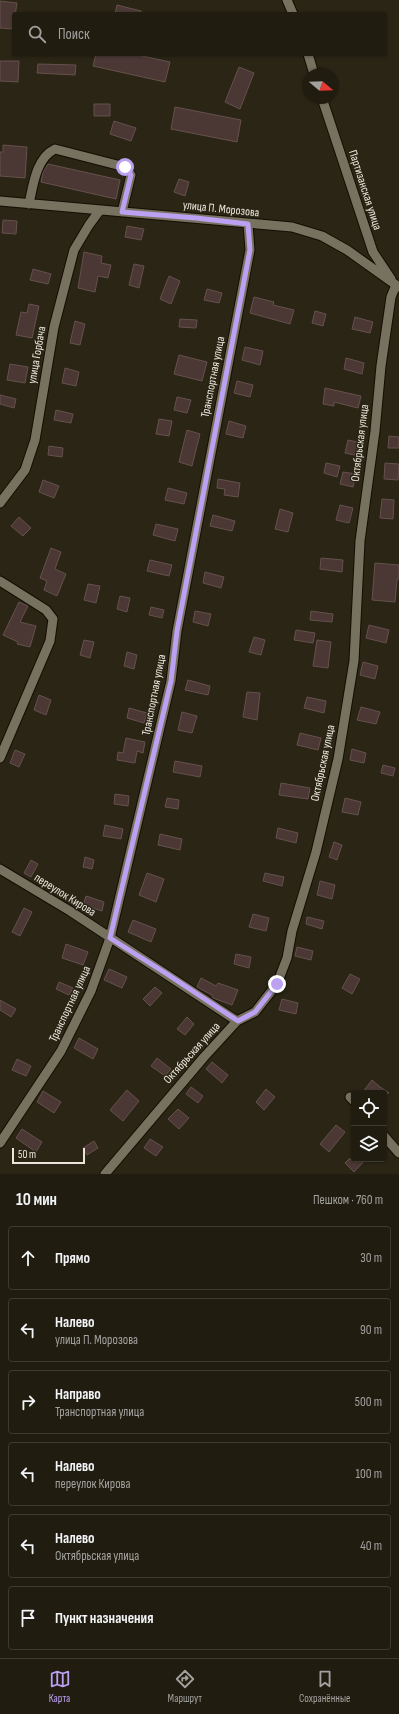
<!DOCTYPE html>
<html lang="ru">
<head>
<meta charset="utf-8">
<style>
	body { margin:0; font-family:"Sofia Sans Condensed",sans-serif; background:#2d291e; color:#f1f3f6 }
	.controls { position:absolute; right:12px; bottom:12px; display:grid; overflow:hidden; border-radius:4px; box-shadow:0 1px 3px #0004 }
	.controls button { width:36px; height:36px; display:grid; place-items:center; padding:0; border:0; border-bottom:1px solid #3d3a30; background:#201c10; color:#f1f3f6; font:20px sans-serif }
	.compass { position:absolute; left:303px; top:68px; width:36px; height:36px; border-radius:50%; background:#201c10; box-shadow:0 1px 3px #0004; rotate:109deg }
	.scale { position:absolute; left:12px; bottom:10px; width:73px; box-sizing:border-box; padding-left:4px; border:2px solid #eae6dc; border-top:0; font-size:11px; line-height:14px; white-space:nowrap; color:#eae6dc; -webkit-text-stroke:3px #2a2515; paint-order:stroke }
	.stop { position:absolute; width:12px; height:12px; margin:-9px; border:3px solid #bca0f2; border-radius:50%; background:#fff }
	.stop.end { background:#bca0f2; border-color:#fff; box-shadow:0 1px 4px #0008 }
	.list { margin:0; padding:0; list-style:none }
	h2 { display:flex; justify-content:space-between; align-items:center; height:52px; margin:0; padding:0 16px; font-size:17px }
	h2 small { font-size:13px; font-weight:400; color:#a2a19f }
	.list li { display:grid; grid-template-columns:26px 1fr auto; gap:12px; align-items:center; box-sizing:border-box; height:64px; margin:0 8px 8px; padding:0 8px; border:1px solid #3d3a30; border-radius:4px }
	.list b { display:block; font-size:15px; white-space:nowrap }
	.list p { margin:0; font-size:13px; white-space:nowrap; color:#a2a19f }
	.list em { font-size:13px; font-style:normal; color:#a2a19f }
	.icon { flex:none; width:22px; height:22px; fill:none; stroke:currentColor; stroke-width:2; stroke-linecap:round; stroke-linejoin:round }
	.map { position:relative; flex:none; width:399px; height:1174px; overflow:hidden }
	.search { position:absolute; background:#201c10; box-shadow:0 1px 3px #0004; left:12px; right:12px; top:12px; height:44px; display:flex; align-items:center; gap:10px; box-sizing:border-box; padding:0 14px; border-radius:4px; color:#a2a19f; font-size:15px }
	.sheet { height:484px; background:#201c10 }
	nav { display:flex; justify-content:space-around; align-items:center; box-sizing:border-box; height:56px; border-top:1px solid #3d3a30; background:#201c10; font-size:11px; color:#a2a19f }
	nav a { display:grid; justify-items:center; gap:2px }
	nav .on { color:#bca0f2 }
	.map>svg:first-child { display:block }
	.building { fill:#4b3834; stroke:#65514d }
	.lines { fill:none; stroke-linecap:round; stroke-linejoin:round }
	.street-casing { stroke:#130e02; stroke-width:11 }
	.street { stroke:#77715f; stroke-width:9 }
	.route { stroke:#bca0f2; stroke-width:5 }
	.labels { text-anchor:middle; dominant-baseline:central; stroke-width:3; stroke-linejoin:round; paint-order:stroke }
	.street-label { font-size:12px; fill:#eae6dc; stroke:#2a2515 }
</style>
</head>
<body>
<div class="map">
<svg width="399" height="1174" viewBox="0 0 399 1174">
	<rect width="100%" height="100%" fill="#2a2515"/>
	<path class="building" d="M0,1L17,3L13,29L0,28Z
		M117,5L141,11V14H115Z
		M96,54H133L170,62L165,82L93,66Z
		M0,61H19L18,82L0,81Z
		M38,64L76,65L75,75L37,73Z
		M239,67L254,73L240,109L225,102Z
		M94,104H110V116H94Z
		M175,107L241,120L237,142L171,129Z
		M114,121L136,128L131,141L110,134Z
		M3,145L27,147L25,178L0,176V152H3Z
		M48,164L120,180L116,199L41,182L43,172Z
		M179,179L189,182L185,196L174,192Z
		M3,220L17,221L16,234L2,233Z
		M127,226L144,229L141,240L125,237Z
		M84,252L102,256L101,263L111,265L108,278L98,276L95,292L78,288Z
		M134,264L144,266L139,288L129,285Z
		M33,269L51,274L48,284L30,280Z
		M169,276L180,281L171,304L160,299Z
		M207,289L222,293L219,303L204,300Z
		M254,297L274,302L273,305L294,310L290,324L250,313Z
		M29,304L39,306L32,338L16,335L21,312L27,313Z
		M315,311L326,314L323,326L312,323Z
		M355,317L373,322L370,333L352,329Z
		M180,319L197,320L196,328L179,327Z
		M75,321L85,324L80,345L70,343Z
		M245,347L263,351L260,365L242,360Z
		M179,355L207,362L202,381L174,374Z
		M346,358L364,363L362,374L344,369Z
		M10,364L28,367L25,383L7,380Z
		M65,368L79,372L76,386L62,383Z
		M237,381L253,385L250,397L234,393Z
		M325,388L361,396L358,408L334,402V406L323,404Z
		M0,395L16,399L14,408L0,404Z
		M177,397L191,400L187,413L174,410Z
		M56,410L73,414L71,423L54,420Z
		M159,419L172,421L169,436L156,434Z
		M229,421L246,426L243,438L226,434Z
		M187,430L200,434L192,466L179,462Z
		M389,436L399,437V448H388Z
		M348,440L362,443L359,456L345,453Z
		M49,446L63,448L62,457L48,455Z
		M326,463L340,466L337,477L324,473Z
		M385,463L399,464L398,480L384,479Z
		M343,472L356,474L353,487L340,484Z
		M218,479L240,483L238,497L224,495L225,489L217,488Z
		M43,480L59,486L54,498L39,492Z
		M168,488L187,493L184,504L165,500Z
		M382,499L394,500L393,519L380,518Z
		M340,505L353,508L349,523L336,520Z
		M280,509L293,513L288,532L275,529Z
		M213,515L235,521L232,531L210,526Z
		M19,517L31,528L23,536L11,526Z
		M156,524L178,529L175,541L153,535Z
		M51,548L61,552L55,569L66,574L57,596L44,590L47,581L40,578Z
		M321,558L343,560L342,572L320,569Z
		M150,560L172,565L169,576L147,571Z
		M375,563L399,565V579H397L395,602L372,600Z
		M205,572L224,577L221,588L203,583Z
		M88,584L100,586L96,603L84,600Z
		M120,596L130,598L127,612L117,609Z
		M19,602L28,606L20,622L36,626L30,647L17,644L18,642L3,635Z
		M151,607L164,610L162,618L149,615Z
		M195,611L211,614L208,626L193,622Z
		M311,611L333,614L332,622L310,620Z
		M369,625L389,630L386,643L366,638Z
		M296,630L315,633L313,643L294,640Z
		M254,637L265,640L261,655L249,652Z
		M84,640L94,642L90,658L80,655Z
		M317,640L331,642L328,668L313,666Z
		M127,652L137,655L134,669L124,666Z
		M363,662L378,666L375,679L360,675Z
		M188,680L210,686L208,695L185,690Z
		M247,692L260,693L257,720L243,717Z
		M39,695L51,700L46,715L34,710Z
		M307,697L326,701L324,713L304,708Z
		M361,707L380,712L376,724L357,720Z
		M129,708L147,713L144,723L127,718Z
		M182,712L197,716L192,733L178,730Z
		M300,733L321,738L318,750L297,745Z
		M126,738L145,742L143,753L137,751L135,763L117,760L118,752L123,753Z
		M352,749L366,753L364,763L350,760Z
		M15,750L25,754L19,767L10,763Z
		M175,761L202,766L200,777L173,772Z
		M383,765L395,768L393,776L381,773Z
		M281,783L310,788L308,799L279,795Z
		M115,794L129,796L128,806L114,804Z
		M167,798L179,800L178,809L165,807Z
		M345,798L361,802L358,815L342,812Z
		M105,825L123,829L121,839L103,836Z
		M278,828L298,833L296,843L276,838Z
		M160,834L182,839L180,850L158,845Z
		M334,842L342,845L337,860L329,857Z
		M85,857L94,860L92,869L83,867Z
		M31,860L38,864L31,877L24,873Z
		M147,873L164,879L156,902L139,895Z
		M265,873L284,877L282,886L263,881Z
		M320,881L335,885L332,899L317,895Z
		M86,896L104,902L102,911L83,905Z
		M24,908L32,912L20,936L12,932Z
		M253,914L269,918L266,931L249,927Z
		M307,917L324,921L322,929L306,924Z
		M133,920L156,929L151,942L128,932Z
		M66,944L88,952L83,965L62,958Z
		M297,947L313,951L311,960L295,956Z
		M236,954L251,957L249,968L234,964Z
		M109,969L127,977L122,988L104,980Z
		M350,974L360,979L352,994L342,988Z
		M201,978L216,986L218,983L238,990L232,1005L213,998L212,995L197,987Z
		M59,982L73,988L69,995L56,989Z
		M155,987L162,993L150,1006L143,999Z
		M282,999L298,1003L296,1014L279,1010Z
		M0,1000L16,1009L11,1017L0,1010Z
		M187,1017L194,1024L185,1035L177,1029Z
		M79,1038L98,1049L93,1059L74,1048Z
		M157,1058L171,1069L165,1076L151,1066Z
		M17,1059L31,1066L26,1076L12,1070Z
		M212,1062L228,1075L222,1083L206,1069Z
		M372,1080L380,1087L389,1093H362Z
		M191,1087L203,1096L198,1103L186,1094Z
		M266,1089L275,1097L264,1110L256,1102Z
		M127,1090L139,1101L123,1121L110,1110Z
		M43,1091L61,1102L54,1113L37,1102Z
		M178,1109L189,1118L179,1129L168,1119Z
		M336,1125L345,1132L329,1152L320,1144Z
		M22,1129L42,1142L36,1152L16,1138Z
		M150,1139L163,1147L156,1156L144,1148Z
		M94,1141L98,1148L87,1155L83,1148Z
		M349,1159H366L354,1172L345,1163Z"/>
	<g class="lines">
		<defs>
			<path id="street" d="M287,0L293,14
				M308,54L314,74
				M322,98L373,252L391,279
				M0,201L292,227L322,236L347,250L399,287
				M29,204C33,186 36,158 55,149L125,167L131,175L122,212
				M0,503L25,470L35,440L54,327L74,250L89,225L100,210
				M0,581L46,610L53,619L50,641L0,758
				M0,869L70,911L237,1021
				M350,1097L354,1101
				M384,1136L399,1153
				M0,1143L61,1051L91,991L110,938L171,681L177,631L250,250L248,224
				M105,1174L204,1057L237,1021L255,1012L277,984L287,958L292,931L316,852L338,759L354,661L360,541L375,431L381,366L391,297L396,285"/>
		</defs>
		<use href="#street" class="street-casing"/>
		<use href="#street" class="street"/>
	</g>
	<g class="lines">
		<path class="route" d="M125,167L131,175L122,212L196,218L248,224L250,250L177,631L171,681L110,938L167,974L238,1021L255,1012L277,984"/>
	</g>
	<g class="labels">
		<g class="street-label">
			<text transform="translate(365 190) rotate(72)">Партизанская улица</text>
			<text transform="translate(221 209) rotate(6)">улица П. Морозова</text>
			<text transform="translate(37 355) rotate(-80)">улица Горбача</text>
			<text transform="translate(213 377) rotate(-79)">Транспортная улица</text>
			<text transform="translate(360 443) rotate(-83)">Октябрьская улица</text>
			<text transform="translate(154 695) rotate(-79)">Транспортная улица</text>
			<text transform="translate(323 763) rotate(-78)">Октябрьская улица</text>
			<text transform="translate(65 895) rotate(32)">переулок Кирова</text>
			<text transform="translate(70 1004) rotate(-65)">Транспортная улица</text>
			<text transform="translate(192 1053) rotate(-48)">Октябрьская улица</text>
		</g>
	</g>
</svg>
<div class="controls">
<button><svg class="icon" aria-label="locate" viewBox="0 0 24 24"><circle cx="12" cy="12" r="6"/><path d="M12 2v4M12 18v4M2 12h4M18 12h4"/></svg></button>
<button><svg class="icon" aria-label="layers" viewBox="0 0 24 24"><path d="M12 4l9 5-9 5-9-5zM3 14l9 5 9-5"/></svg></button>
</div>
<svg class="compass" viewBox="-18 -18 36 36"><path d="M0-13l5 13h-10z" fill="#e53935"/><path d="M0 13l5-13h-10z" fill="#a2a19f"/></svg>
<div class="scale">50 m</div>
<div class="stop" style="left:125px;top:167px"></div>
<div class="stop end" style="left:277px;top:984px"></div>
<div class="search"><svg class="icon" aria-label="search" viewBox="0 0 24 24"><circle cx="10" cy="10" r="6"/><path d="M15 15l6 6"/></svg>Поиск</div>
</div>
<section class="sheet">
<h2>10 мин<small>Пешком · 760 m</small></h2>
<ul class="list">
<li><svg class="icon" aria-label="ahead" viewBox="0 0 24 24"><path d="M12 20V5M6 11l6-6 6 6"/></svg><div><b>Прямо</b></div><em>30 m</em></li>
<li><svg class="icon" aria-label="left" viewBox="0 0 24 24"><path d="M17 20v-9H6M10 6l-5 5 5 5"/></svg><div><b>Налево</b><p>улица П. Морозова</p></div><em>90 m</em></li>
<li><svg class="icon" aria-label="right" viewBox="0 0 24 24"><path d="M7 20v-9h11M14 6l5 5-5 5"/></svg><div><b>Направо</b><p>Транспортная улица</p></div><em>500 m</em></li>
<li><svg class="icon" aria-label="left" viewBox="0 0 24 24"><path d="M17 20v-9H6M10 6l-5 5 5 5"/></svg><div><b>Налево</b><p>переулок Кирова</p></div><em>100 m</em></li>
<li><svg class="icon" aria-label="left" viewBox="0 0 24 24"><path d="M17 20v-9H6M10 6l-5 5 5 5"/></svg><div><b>Налево</b><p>Октябрьская улица</p></div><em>40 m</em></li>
<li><svg class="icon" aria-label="arrive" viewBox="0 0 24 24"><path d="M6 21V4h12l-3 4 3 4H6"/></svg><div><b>Пункт назначения</b></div></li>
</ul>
</section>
<nav>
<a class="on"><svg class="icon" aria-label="map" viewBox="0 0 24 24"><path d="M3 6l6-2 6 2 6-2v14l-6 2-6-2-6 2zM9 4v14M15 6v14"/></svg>Карта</a>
<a><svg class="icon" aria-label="directions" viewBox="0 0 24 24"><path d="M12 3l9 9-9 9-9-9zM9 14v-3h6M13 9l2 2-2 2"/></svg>Маршрут</a>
<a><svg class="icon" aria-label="saved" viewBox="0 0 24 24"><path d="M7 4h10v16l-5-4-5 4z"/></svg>Сохранённые</a>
</nav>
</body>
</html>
